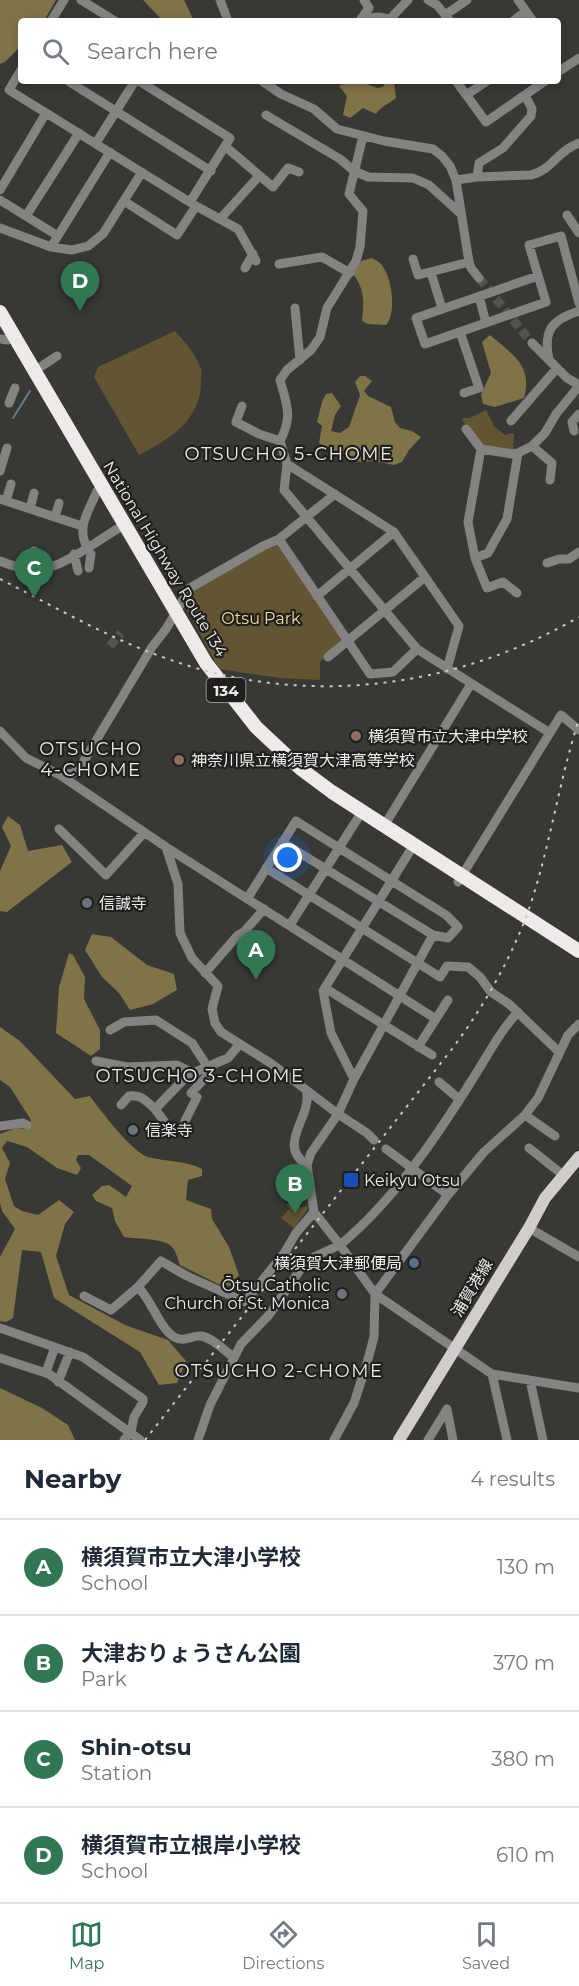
<!DOCTYPE html>
<html lang="en">
<head>
<meta charset="utf-8">
<style>
	body { margin:0; font-family:Montserrat,"Noto Sans JP",sans-serif; background:#f2f2f3; color:#1f2937 }
	.you { position:absolute; left:288px; top:858px; width:21px; height:21px; margin:-15px; border:4px solid #fff; border-radius:50%; background:#1a73e8; box-shadow:0 0 0 9px #1a73e833 }
	.badge { display:grid; place-items:center; width:39px; height:39px; border-radius:50%; background:#327754; color:#fff; font-size:20px; font-weight:700 }
	.pin { position:absolute; translate:-50% -50px; filter:drop-shadow(0 2px 3px #0008) }
	.pin::after { content:''; position:absolute; top:32px; width:21px; height:18px; background:inherit; clip-path:polygon(0 0,100% 0,50% 100%) }
	.list { margin:0; padding:0; list-style:none }
	h2 { display:flex; justify-content:space-between; align-items:center; height:78px; margin:0; padding:0 24px; font-size:26px }
	h2 small { font-size:20px; font-weight:400; color:#747a83 }
	.list li { display:grid; grid-template-columns:39px 1fr auto; gap:18px; align-items:center; box-sizing:border-box; height:96px; padding:0 24px; border-top:2px solid #e0e1e3 }
	.list b { display:block; font-size:22px; white-space:nowrap }
	.list p { margin:0; font-size:20px; white-space:nowrap; color:#747a83 }
	.list em { font-size:20px; font-style:normal; color:#747a83 }
	.icon { flex:none; width:33px; height:33px; fill:none; stroke:currentColor; stroke-width:2; stroke-linecap:round; stroke-linejoin:round }
	.map { position:relative; flex:none; width:579px; height:1440px; overflow:hidden }
	.search { position:absolute; background:#fff; box-shadow:0 3px 9px #0003; left:18px; right:18px; top:18px; height:66px; display:flex; align-items:center; gap:15px; box-sizing:border-box; padding:0 21px; border-radius:6px; color:#747a83; font-size:22px }
	.sheet { height:462px; background:#fff }
	nav { display:flex; justify-content:space-around; align-items:center; box-sizing:border-box; height:84px; border-top:2px solid #e0e1e3; background:#fff; font-size:16px; color:#747a83 }
	nav a { display:grid; justify-items:center; gap:3px }
	nav .on { color:#327754 }
	.map>svg:first-child { display:block }
	.green { fill:#615631 }
	.forest { fill:#7f7348 }
	.lines { fill:none; stroke-linecap:round; stroke-linejoin:round }
	.stream { stroke:#637e90; stroke-width:2 }
	.minor-tunnel { stroke:#53534f; stroke-width:9; stroke-dasharray:9 4.5; stroke-linecap:butt }
	.minor { stroke:#858382; stroke-width:9 }
	.major { stroke:#d1cdcc; stroke-width:12 }
	.highway { stroke:#efeae9; stroke-width:14 }
	.rail { stroke:#cac9c7; stroke-width:2; stroke-dasharray:3 6; stroke-linecap:butt }
	.education-dot { fill:#8d6e63; stroke:#1f1f1d; stroke-width:2 }
	.worship-dot { fill:#6b7280; stroke:#1f1f1d; stroke-width:2 }
	.transit-dot { fill:#1a4fb4; stroke:#1f1f1d; stroke-width:2 }
	.service-dot { fill:#5c6f8a; stroke:#1f1f1d; stroke-width:2 }
	.labels { text-anchor:middle; dominant-baseline:central; stroke-width:4.5; stroke-linejoin:round; paint-order:stroke }
	.shield { fill:#1f1f1d; stroke:#aeaeac; stroke-width:1.5 }
	.shield-label { font-size:15px; font-weight:bold; fill:#ecebe9 }
	.street-label { font-size:16px; fill:#ecebe9; stroke:#1f1f1d }
	.park-label { font-size:16px; fill:#eedb93; stroke:#1f1f1d }
	.poi-label { font-size:16px; fill:#ecebe9; stroke:#1f1f1d; text-anchor:start }
	.neighbourhood-label { font-size:18px; letter-spacing:1.5px; fill:#ecebe9; stroke:#1f1f1d }
</style>
</head>
<body>
<div class="map">
<svg width="579" height="1440" viewBox="0 0 579 1440">
	<rect width="100%" height="100%" fill="#383834"/>
	<path class="green" d="M175,331C185,342 196,354 201,369C202,372 201,378 201,382C201,420 169,440 139,455L94,377L98,367Z
		M486,410L494,426L505,435L514,433L513,451L482,446L462,420L463,418H470Z
		M280,541L342,639L320,662V680L280,678L219,669L184,604L193,590Z
		M297,1199L300,1208L307,1206L308,1209L294,1228L281,1218L290,1208L286,1205Z"/>
	<path class="forest" d="M0,0H56L44,21H21V46L5,62L0,64Z
		M143,0H184L194,21H163Z
		M345,81H359L377,88L383,87L386,81H394L396,98C390,103 380,107 376,114L363,108L350,118L343,115L347,96L339,86Z
		M372,258C375,260 378,261 381,264C392,276 397,313 386,325L368,324L362,321C364,303 365,289 353,274L361,261Z
		M490,335C513,355 533,365 524,398L495,407L483,404L481,394L491,373L482,342Z
		M360,376H365L372,381L364,391L368,396L391,407L395,422L400,428L412,431L421,437L409,450L402,462L394,465L374,461L360,462L351,457L325,448L319,443L322,426L317,422L322,402L326,394L332,393L341,406L335,415L331,431L340,433L349,427L360,395L355,382Z
		M8,816L20,825L28,851L62,845L72,862L7,912L0,911V871L11,846L2,827Z
		M92,934L111,937L147,965L174,974L177,990L153,1004L130,1010L119,993L102,977L85,950Z
		M69,953L73,955L85,977L84,999L100,1030V1049L91,1056L56,1033L59,987Z
		M0,1027L20,1041L75,1099L90,1096C100,1110 132,1152 148,1157C166,1162 184,1160 202,1169V1176L188,1180L186,1200L211,1209L212,1219L229,1247L239,1275L231,1286L218,1284L180,1265C178,1260 176,1251 172,1247C164,1238 137,1239 124,1237L115,1221L112,1208L96,1201L92,1195L102,1186L109,1185L126,1197L132,1186L89,1155H78L76,1160L81,1168L77,1175L57,1168L27,1147L7,1141L2,1148L10,1163L5,1179L14,1206L22,1211L38,1215L59,1200L74,1212L65,1224L56,1256L69,1295L125,1325L168,1340L186,1361L177,1383L159,1385L140,1352L54,1298L41,1252L22,1250L13,1318L6,1322L0,1321V1257L15,1229L2,1211L0,1203V1134L16,1128L28,1129L31,1120L10,1087L0,1080Z
		M0,1388L42,1408L68,1425L75,1440H0Z"/>
	<g class="lines">
		<path class="stream" d="M13,418L30,391"/>
		<path class="minor-tunnel" d="M479,278L532,343
			M110,646L121,633"/>
		<path class="minor" d="M81,0L115,21
			M220,0L228,21
			M428,0L437,5L450,21
			M518,0L533,21
			M445,15L467,0
			M361,19L364,21C372,17 381,15 389,20L408,0
			M361,19L369,8L364,0
			M51,21L64,0
			M513,21L526,11
			M21,70L9,90L196,206L177,235L124,201
			M558,72L579,58
			M68,81L211,171
			M139,81L230,138L190,202
			M262,81L281,94L314,109L337,129L384,141L433,149L442,156L450,166L456,180L469,262L471,268L479,278
			M456,81L486,122L545,81
			M466,95L487,81
			M266,115L340,159L354,171L368,177L413,178L429,185L461,214
			M363,136L349,194L363,211L360,247L356,261L327,308L320,337L311,350L287,370L280,380C287,405 293,417 280,441L287,464L284,490L417,649L550,733
			M96,143L135,81
			M226,147L273,187L288,168L299,172
			M477,177L479,163L503,148L531,116L532,109L525,95
			M456,180L477,177L531,175C552,170 557,151 579,143
			M0,190L46,113
			M0,200L58,236
			M196,206L238,229L256,261
			M567,215L579,233
			M26,216L79,133
			M220,219L259,176
			M0,228L51,247L72,250L88,246L103,234L142,172
			M51,247L110,152
			M413,259L418,275L469,262
			M279,264L322,257L350,273
			M245,268L253,254
			M431,273L442,308
			M538,276L416,318L425,344L546,302L529,245L561,236L579,303
			M479,296L486,323
			M295,308L300,360
			M460,332L479,388L464,393
			M0,339L8,340
			M532,343L567,378L579,385
			M549,360C543,331 551,320 579,311
			M42,366L57,356
			M9,403L15,388
			M242,406L236,422L259,434L280,441
			M511,421L557,368
			M466,429L481,449L512,454L518,453L532,446L545,433L556,414L579,386
			M574,431L572,422L579,414
			M532,446L552,463L550,480
			M481,449L468,522L475,558L487,588L503,582L517,593
			M287,464L394,532L459,626L447,669
			M0,471L7,448
			M0,499L82,526
			M6,501L11,484
			M30,509L34,493
			M55,517L59,503
			M279,539L370,674L393,672L417,649
			M87,547C76,527 89,511 97,491
			M34,551V563L36,569
			M74,554L78,571
			M475,558L488,553L507,519L518,453
			M0,561C14,567 31,571 46,568C65,565 100,539 119,528
			M547,563L559,559H569L579,552
			M89,568L91,554
			M317,596L394,532
			M328,657L425,577
			M0,731L26,758L60,775L166,847L436,1019
			M60,775L74,773L82,764L152,647L166,629L190,588L263,546L279,539L335,494
			M384,826L471,684
			M59,829L106,875L144,833
			M166,847L178,884L180,933L192,958L218,986L212,1009L215,1023L221,1032L272,1064L338,1114L367,1133L374,1140
			M266,868L440,977L447,966L468,967L480,977L491,992L509,1004L559,1052
			M458,882L561,715L579,730
			M247,899L296,821L446,915L458,927L448,938L433,935L282,842
			M290,925L358,818
			M433,935L354,1079L338,1114L311,1153L307,1165L314,1212L340,1245C394,1200 435,1139 472,1080C487,1057 499,1032 518,1012
			M205,973L238,935L244,932L264,909
			M325,988L432,1055
			M110,1030L124,1022L156,1020L192,1043L207,1066
			M418,1047L448,1000
			M96,1061L127,1067L177,1065L193,1073L228,1058L239,1045
			M354,1079L331,1033L323,991L410,851
			M439,1082L459,1099
			M306,1090C314,1116 275,1144 307,1165
			M121,1105L129,1096C141,1094 146,1101 155,1109L191,1072
			M155,1109L172,1132
			M525,1115L555,1136
			M185,1121L197,1097L191,1093L210,1073L212,1065
			M0,1126L23,1123L27,1125
			M529,1148L563,1175
			M386,1149L448,1195
			M529,1228L579,1257
			M138,1287C152,1301 159,1327 174,1337C185,1343 191,1335 201,1336C213,1338 224,1350 233,1357
			M84,1296L111,1310L138,1287L161,1261L187,1276L245,1302L285,1252L296,1233L314,1212
			M0,1328L83,1357L143,1399V1402L134,1417L131,1432L124,1440
			M0,1358L49,1374L140,1440
			M46,1372L55,1347
			M492,1374L507,1440
			M530,1380L543,1440
			M58,1382L70,1352
			M198,1440L210,1405L241,1344L269,1315L307,1260L340,1245L375,1294L492,1374L579,1388
			M334,1440L354,1403L367,1363L374,1337L375,1294L448,1195L484,1152L525,1115L538,1098L568,1035L579,1024
			M428,1440L447,1409L453,1440"/>
		<path class="major" d="M399,1440L529,1228L545,1198L579,1157"/>
		<path class="highway" d="M0,312L206,663L256,727L301,769L332,792L579,951"/>
		<path class="rail" d="M0,579C55,607 110,639 168,659C305,708 454,689 579,617
			M145,1440L452,1049C484,1006 511,959 529,909C550,847 559,781 579,719"/>
	</g>
	<g class="education-dot">
		<circle cx="356" cy="736" r="6"/>
		<circle cx="179" cy="760" r="6"/>
	</g>
	<g class="worship-dot">
		<circle cx="87" cy="903" r="6"/>
		<circle cx="133" cy="1130" r="6"/>
		<circle cx="342" cy="1294" r="6"/>
	</g>
	<rect class="transit-dot" x="343" y="1172" width="16" height="16" rx="3"/>
	<circle class="service-dot" cx="414" cy="1263" r="6"/>
	<g class="labels">
		<rect class="shield" x="206.5" y="678" width="39" height="24" rx="4.5"/>
		<g class="shield-label">
			<text x="226" y="690">134</text>
		</g>
		<g class="street-label">
			<text transform="translate(165 559) rotate(59)">National Highway Route 134</text>
			<text transform="translate(472 1288) rotate(-59)">浦賀港線</text>
		</g>
		<g class="park-label">
			<text x="261" y="618">Otsu Park</text>
		</g>
		<g class="poi-label">
			<text x="368" y="736">横須賀市立大津中学校</text>
			<text x="191" y="760">神奈川県立横須賀大津高等学校</text>
			<text x="99" y="903">信誠寺</text>
			<text x="145" y="1130">信楽寺</text>
			<text x="364" y="1180">Keikyu Otsu</text>
			<text x="402" y="1263" text-anchor="end">横須賀大津郵便局</text>
			<text x="330" y="1285" text-anchor="end">Ōtsu Catholic<tspan x="330" dy="18">Church of St. Monica</tspan></text>
		</g>
		<g class="neighbourhood-label">
			<text x="289" y="454">OTSUCHO 5-CHOME</text>
			<text x="91" y="749">OTSUCHO<tspan x="91" dy="21">4-CHOME</tspan></text>
			<text x="200" y="1076">OTSUCHO 3-CHOME</text>
			<text x="279" y="1371">OTSUCHO 2-CHOME</text>
		</g>
	</g>
</svg>
<div class="you"></div>
<div class="pin badge" style="left:256px;top:980px">A</div>
<div class="pin badge" style="left:295px;top:1214px">B</div>
<div class="pin badge" style="left:34px;top:598px">C</div>
<div class="pin badge" style="left:80px;top:311px">D</div>
<div class="search"><svg class="icon" aria-label="search" viewBox="0 0 24 24"><circle cx="10" cy="10" r="6"/><path d="M15 15l6 6"/></svg>Search here</div>
</div>
<section class="sheet">
<h2>Nearby<small>4 results</small></h2>
<ul class="list">
<li><span class="badge">A</span><div><b>横須賀市立大津小学校</b><p>School</p></div><em>130 m</em></li>
<li><span class="badge">B</span><div><b>大津おりょうさん公園</b><p>Park</p></div><em>370 m</em></li>
<li><span class="badge">C</span><div><b>Shin-otsu</b><p>Station</p></div><em>380 m</em></li>
<li><span class="badge">D</span><div><b>横須賀市立根岸小学校</b><p>School</p></div><em>610 m</em></li>
</ul>
</section>
<nav>
<a class="on"><svg class="icon" aria-label="map" viewBox="0 0 24 24"><path d="M3 6l6-2 6 2 6-2v14l-6 2-6-2-6 2zM9 4v14M15 6v14"/></svg>Map</a>
<a><svg class="icon" aria-label="directions" viewBox="0 0 24 24"><path d="M12 3l9 9-9 9-9-9zM9 14v-3h6M13 9l2 2-2 2"/></svg>Directions</a>
<a><svg class="icon" aria-label="saved" viewBox="0 0 24 24"><path d="M7 4h10v16l-5-4-5 4z"/></svg>Saved</a>
</nav>
</body>
</html>
